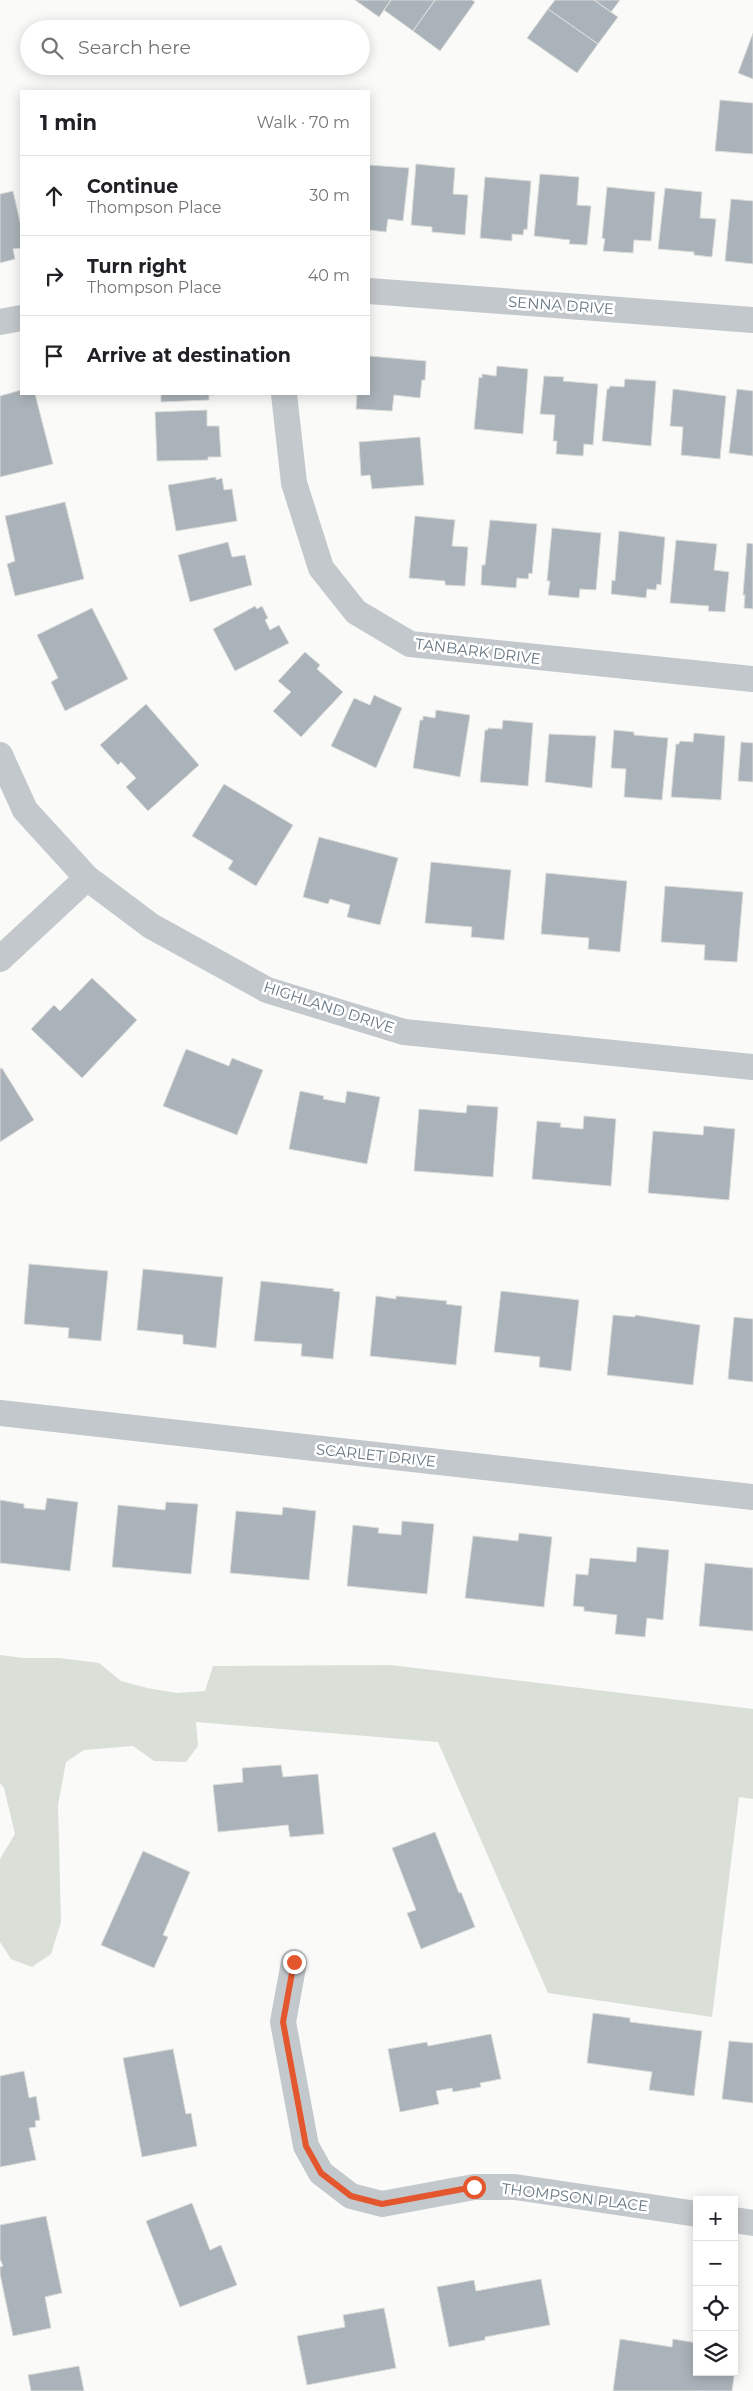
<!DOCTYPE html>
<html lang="en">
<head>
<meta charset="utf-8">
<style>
	body { margin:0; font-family:Montserrat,sans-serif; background:#f2f2f2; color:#202124 }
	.controls { position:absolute; right:15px; bottom:15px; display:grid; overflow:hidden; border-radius:0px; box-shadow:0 2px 12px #0003 }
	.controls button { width:45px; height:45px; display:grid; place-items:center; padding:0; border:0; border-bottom:1px solid #e0e0e0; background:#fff; color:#202124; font:25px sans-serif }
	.stop { position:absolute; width:15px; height:15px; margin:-11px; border:4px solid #e4572e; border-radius:50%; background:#fff }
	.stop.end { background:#e4572e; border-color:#fff; box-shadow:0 1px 5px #0008 }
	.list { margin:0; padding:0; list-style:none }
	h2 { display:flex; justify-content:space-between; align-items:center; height:65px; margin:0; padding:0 20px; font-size:21px }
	h2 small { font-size:16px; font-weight:400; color:#757577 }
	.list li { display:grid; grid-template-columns:32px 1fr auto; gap:15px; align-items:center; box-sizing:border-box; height:80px; padding:0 20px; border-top:1px solid #e0e0e0 }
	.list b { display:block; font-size:19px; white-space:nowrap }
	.list p { margin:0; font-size:16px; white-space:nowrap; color:#757577 }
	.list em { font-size:16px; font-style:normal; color:#757577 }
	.icon { flex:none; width:28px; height:28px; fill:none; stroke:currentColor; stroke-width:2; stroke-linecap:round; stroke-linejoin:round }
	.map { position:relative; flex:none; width:753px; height:2391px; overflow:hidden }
	.search { position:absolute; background:#fff; box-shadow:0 2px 12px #0003; left:20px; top:20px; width:350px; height:55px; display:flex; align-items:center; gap:12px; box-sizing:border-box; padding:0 18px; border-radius:28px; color:#757577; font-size:19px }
	.panel { position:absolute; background:#fff; box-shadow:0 2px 12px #0003; left:20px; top:90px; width:350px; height:305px; border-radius:0px }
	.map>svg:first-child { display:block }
	.green { fill:#dadfd7 }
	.building { fill:#aab3b9; stroke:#dcdcda }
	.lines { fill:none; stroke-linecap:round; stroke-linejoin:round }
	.street { stroke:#c3c8cc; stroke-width:26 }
	.route { stroke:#e4572e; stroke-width:6 }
	.labels { text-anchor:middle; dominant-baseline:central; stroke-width:5; stroke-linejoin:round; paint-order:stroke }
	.street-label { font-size:15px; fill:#657683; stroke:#fff }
</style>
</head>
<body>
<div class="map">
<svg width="753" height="2391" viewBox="0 0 753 2391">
	<rect width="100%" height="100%" fill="#fafaf8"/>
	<path class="green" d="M0,1655L24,1658H59L99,1663L121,1681L147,1688L177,1693L205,1691L213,1666L391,1665L753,1709V1799L739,1797L712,2017L548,1993L438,1742L196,1722L198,1746L186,1762L154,1761L133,1746L84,1750L66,1762L58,1805L61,1922L51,1954L32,1967L11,1959L0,1942V1859L15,1834L4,1788L0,1783Z"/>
	<path class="building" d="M355,0H391L379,17Z
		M391,0H435L413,31L384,10Z
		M435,0H472L475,2L440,51L413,31Z
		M555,0H594L618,17L598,44L548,9Z
		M594,0H620L611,12Z
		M548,9L598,44L577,73L527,38Z
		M753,33V79L738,73Z
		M720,100L753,103V154L715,151Z
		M416,164L455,168L453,194L468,195L465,235L432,232V227L411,225Z
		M369,165L409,168L403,221L388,219L386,232L369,230Z
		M540,174L579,177L577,205L591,206L587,245L569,244L570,240L534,236Z
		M485,177L531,181L527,230L524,229L523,235L512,234V241L480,238Z
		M607,187L655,192L651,241L634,240L633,253L603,251L605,239L602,238Z
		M665,188L702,192L700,218L716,219L712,257L694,255V252L658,249Z
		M13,191L21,226V248L13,249L15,259L0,263V194Z
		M731,199L753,201V264L725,261Z
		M369,356L426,361L425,380H422L420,398L394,395L392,411L356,409L357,394H369Z
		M497,366L528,369L523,434L474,429L479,377L482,378V374L496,376Z
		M544,376L564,377L563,381L598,384L593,445L584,444L583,456L556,454L557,441H553L555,415L540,414Z
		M625,379L656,381L651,446L602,441L607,389H609L610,386L624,387Z
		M673,389L726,396L720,459L681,455L683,427L670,426Z
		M737,389L753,391V456L729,453Z
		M21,390V394H35L53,464L0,477V396Z
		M161,394H214V395H209V400L161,402Z
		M207,410V426H219L221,457H208V460L157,461L155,412Z
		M420,437L424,485L372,489L370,475L361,476L359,442Z
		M216,477V480L222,478L224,490L232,489L237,521L176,531L168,485Z
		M65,502L84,579L15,596L7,564L15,561L5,516Z
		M415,516L455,520L452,546L468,547L465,586L445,585V581L409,578Z
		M490,520L537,524L532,574L529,573L528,579L517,578L516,588L481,585L482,565H485Z
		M552,528L601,533L596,590L580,589L579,598L548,595L550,581H547Z
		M619,531L665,537L661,585L657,584L656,590L647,589L646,598L611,594L612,580L615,581Z
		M676,540L717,544L714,570L729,572L725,612L708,611L709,606L670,603Z
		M228,542L232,557L245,555L252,585L190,602L178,555Z
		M747,543L753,544V609L744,608L745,595H743Z
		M255,606L257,609L262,606L268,618L265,620L270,630L279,625L289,643L235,671L213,629Z
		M92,608L128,679L65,711L51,682L58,678L37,635Z
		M305,652L320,665L317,669L343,692L301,737L273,711L291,692L278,681Z
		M374,695L402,708L376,768L331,746L354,698L370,705Z
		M146,704L199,765L148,811L126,787L136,778L121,762L118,765L100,745Z
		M436,710L470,715L460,777L413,768L420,720H423V716L435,718Z
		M503,720L533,723L528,786L480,782L485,730H488V728L502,729Z
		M614,730L634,732V735L668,738L662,800L624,797L626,769L611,768Z
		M694,733L725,736L721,800L671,797L676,744H679L680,741L693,742Z
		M549,734L596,736L592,788L545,782Z
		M741,742L753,743V782L738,781Z
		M224,784L293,825L256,886L228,869L233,861L192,836Z
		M319,837L398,858L380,925L347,917L350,905L330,899L328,904L303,897Z
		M431,862L511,870L504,940L471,937L472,927L425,923Z
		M546,873L627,881L620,952L588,949L589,938L541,934Z
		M665,886L743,892L737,962L704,960L705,945L661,942Z
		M92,978L137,1020L82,1078L31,1029L54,1005L60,1011Z
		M186,1049L229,1066L232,1058L263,1070L237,1135L163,1106Z
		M2,1068L34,1120L0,1142V1069Z
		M300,1091L324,1096L323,1099L345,1103L347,1091L380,1097L367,1164L289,1149Z
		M467,1105L498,1107L493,1177L414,1171L419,1109L466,1113Z
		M584,1116L616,1119L611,1186L532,1179L537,1121L561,1123L560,1127L583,1129Z
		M704,1126L735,1129L729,1200L648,1193L653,1131L703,1135Z
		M29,1264L108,1271L101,1341L68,1338L69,1328L24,1324Z
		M143,1269L223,1277L216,1348L183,1344V1335L137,1330Z
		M261,1281L334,1289L333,1291L340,1292L333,1359L301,1356L302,1344L254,1341Z
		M501,1291L579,1300L571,1371L539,1367L540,1357L494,1352Z
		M376,1296L396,1299V1296L447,1301L446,1304L462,1306L456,1365L370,1356Z
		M613,1315L635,1317V1315L700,1325L693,1385L607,1375Z
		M734,1317L753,1319V1382L728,1379Z
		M47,1498L78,1502L70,1571L0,1563V1500L24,1504V1508L45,1510Z
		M166,1502L198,1504L191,1574L112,1567L118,1505L165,1510Z
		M283,1507L316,1511L309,1580L230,1573L236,1511L282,1515Z
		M402,1521L434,1524L427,1594L347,1586L353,1525L379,1528L378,1533L401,1535Z
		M519,1533L552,1537L544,1607L465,1598L473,1536L518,1541Z
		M637,1547L669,1550L663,1620L647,1618L645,1637L615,1634L617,1615L584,1611V1607L573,1606L576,1574L588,1575L590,1558L636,1562Z
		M705,1563L753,1568V1631L699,1626Z
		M281,1765L283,1777L318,1774L324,1834L290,1837L288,1825L218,1832L213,1785L243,1782L242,1768Z
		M435,1832L459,1893L461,1892L475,1927L421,1949L407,1913L416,1910L392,1848Z
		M143,1851L190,1872L163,1935L168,1937L154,1968L101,1945Z
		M593,2013L630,2018V2022L702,2031L694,2096L649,2090L652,2072L587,2063Z
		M491,2034L501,2079L480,2083L481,2087L453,2092L452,2088L436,2091L439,2104L400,2112L388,2049L427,2042L428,2046Z
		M729,2041L753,2043V2103L722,2099Z
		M173,2049L186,2114L191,2113L197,2146L142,2157L123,2058Z
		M24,2071L29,2098L36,2096L40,2120L35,2121L36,2127L29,2128L36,2160L0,2167V2076Z
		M192,2203L210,2250L221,2245L237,2285L180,2307L146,2221Z
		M46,2216L62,2293L45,2297L51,2328L13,2336L0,2274V2267L3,2266L0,2259V2225Z
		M541,2279L550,2325L485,2337V2340L449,2347L437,2287L474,2280L476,2291Z
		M384,2308L396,2368L307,2385L297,2336L345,2327L343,2315Z
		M620,2339L672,2347L673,2339L697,2343V2372H734V2348L738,2349L732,2391H613Z
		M79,2366L84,2391H31L28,2375Z"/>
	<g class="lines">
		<path class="street" d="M369,291L753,320
			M0,322L21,318
			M284,394L294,483L321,568L356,612L410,644L753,679
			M0,755L25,810L87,878L151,926L267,990L404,1032L753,1067
			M0,959L87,878
			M0,1413L753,1497
			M294,1962L283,2022L306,2146L321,2173L351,2196L382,2204L474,2187H515L697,2214
			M734,2220L753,2223"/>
	</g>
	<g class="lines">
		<path class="route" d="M294,1962L283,2022L306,2146L321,2173L351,2196L382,2204L474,2187"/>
	</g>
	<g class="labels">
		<g class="street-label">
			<text transform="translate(561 305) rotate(4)">SENNA DRIVE</text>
			<text transform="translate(478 651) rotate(7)">TANBARK DRIVE</text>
			<text transform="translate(329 1007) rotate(18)">HIGHLAND DRIVE</text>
			<text transform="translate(376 1455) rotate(6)">SCARLET DRIVE</text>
			<text transform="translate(575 2197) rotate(7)">THOMPSON PLACE</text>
		</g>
	</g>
</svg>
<div class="controls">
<button>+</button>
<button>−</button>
<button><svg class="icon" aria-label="locate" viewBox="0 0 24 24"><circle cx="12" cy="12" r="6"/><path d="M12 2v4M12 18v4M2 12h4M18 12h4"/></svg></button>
<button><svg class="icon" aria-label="layers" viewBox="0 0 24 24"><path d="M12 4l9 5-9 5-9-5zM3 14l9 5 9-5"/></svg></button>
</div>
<div class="stop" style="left:474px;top:2187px"></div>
<div class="stop end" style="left:294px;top:1962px"></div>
<div class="search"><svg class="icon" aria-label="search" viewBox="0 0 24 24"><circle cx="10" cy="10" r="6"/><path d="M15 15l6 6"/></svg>Search here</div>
<section class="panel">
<h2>1 min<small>Walk · 70 m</small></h2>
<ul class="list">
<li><svg class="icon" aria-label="ahead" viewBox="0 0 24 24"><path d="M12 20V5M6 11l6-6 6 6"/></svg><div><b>Continue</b><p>Thompson Place</p></div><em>30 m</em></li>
<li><svg class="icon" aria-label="right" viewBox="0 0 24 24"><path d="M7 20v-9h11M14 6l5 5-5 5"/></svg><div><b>Turn right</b><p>Thompson Place</p></div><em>40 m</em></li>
<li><svg class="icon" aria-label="arrive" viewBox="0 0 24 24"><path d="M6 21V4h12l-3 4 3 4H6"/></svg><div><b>Arrive at destination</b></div></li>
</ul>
</section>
</div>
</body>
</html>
